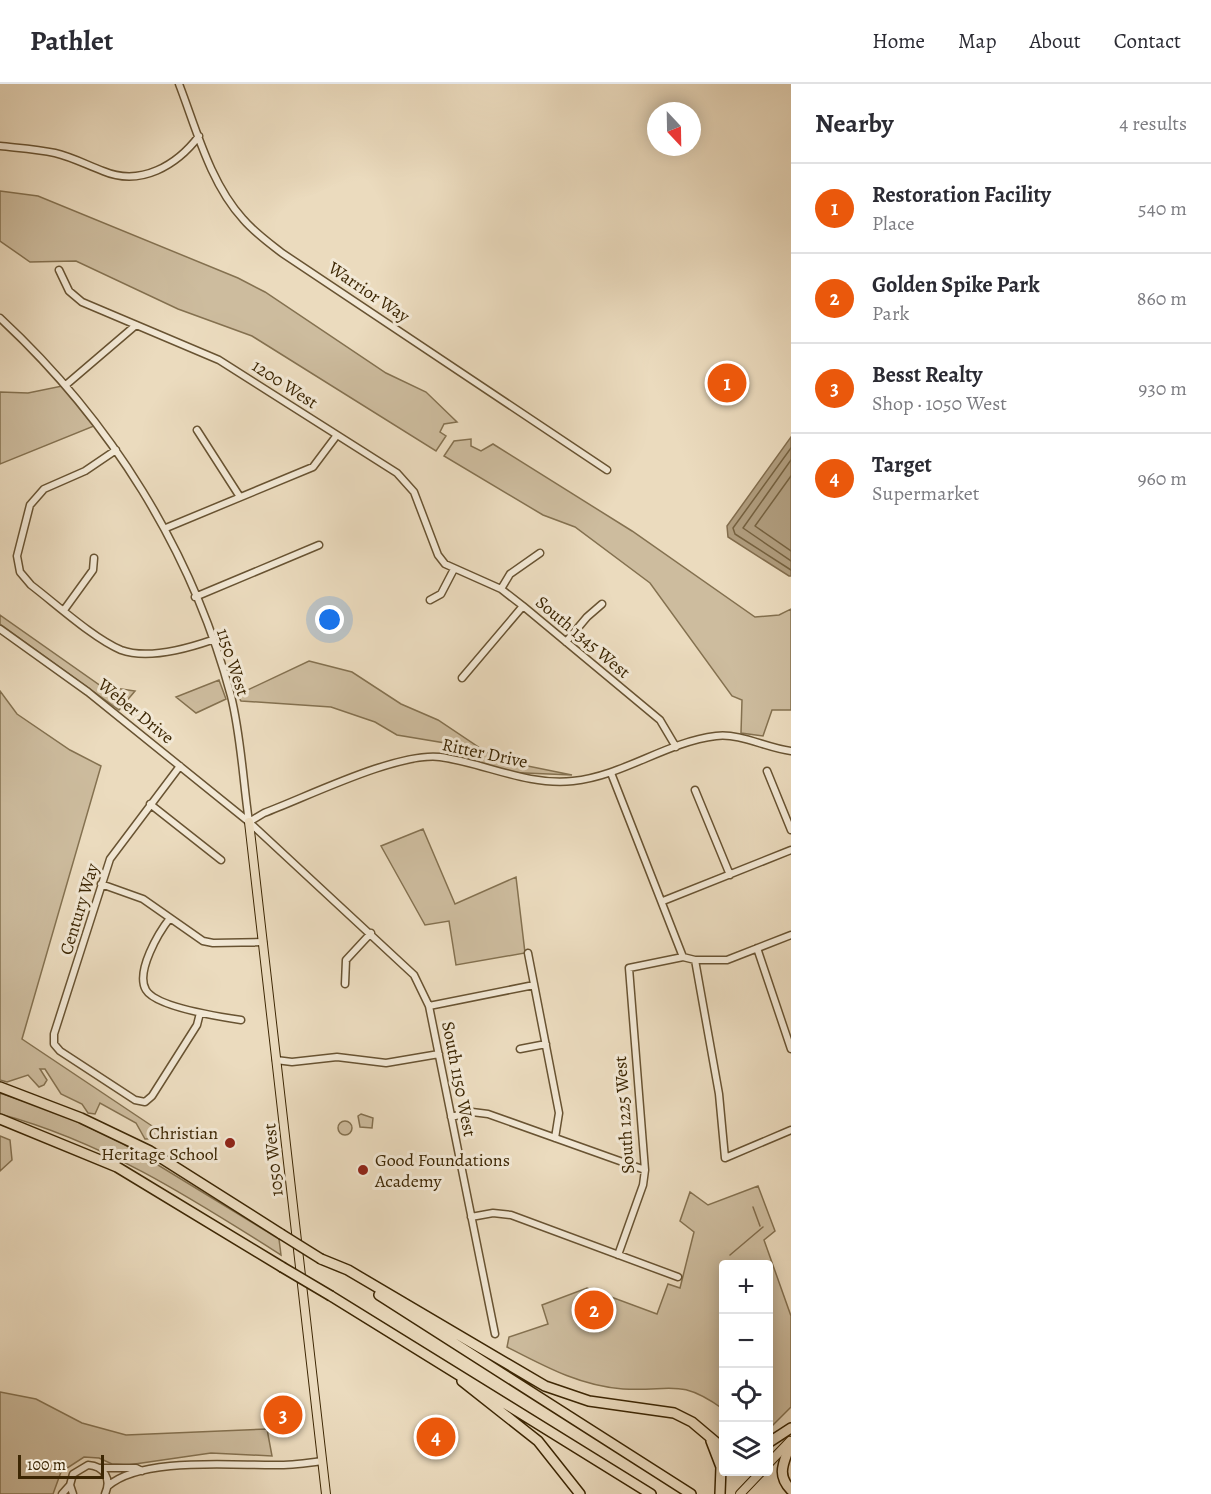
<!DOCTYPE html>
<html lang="en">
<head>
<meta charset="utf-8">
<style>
	body { margin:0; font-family:Alegreya,serif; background:#f7f7f7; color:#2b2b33 }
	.controls { position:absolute; right:18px; bottom:18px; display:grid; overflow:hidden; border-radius:6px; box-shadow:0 3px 15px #0003 }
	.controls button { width:54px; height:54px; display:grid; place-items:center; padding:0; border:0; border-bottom:2px solid #e1e1e2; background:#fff; color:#2b2b33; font:30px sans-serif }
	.compass { position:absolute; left:647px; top:18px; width:54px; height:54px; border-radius:50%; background:#fff; box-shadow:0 3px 15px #0003; rotate:158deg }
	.scale { position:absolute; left:18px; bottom:15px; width:86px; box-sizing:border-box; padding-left:6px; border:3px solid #3c2603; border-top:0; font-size:16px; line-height:21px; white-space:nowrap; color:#3c2603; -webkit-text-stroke:4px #f2e8d5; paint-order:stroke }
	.you { position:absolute; left:330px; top:536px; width:21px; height:21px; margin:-15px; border:4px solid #fff; border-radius:50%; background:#1a73e8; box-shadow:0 0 0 9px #1a73e833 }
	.badge { display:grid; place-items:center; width:39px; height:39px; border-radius:50%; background:#ea580c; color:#fff; font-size:20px; font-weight:700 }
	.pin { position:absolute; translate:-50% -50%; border:3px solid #fff; box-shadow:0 2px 6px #0006 }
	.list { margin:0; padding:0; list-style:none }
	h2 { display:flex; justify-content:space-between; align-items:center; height:78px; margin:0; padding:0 24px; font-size:26px }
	h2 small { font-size:20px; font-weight:400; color:#7c7c81 }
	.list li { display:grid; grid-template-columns:39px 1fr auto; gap:18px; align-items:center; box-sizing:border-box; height:90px; padding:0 24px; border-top:2px solid #e1e1e2 }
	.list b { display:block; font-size:22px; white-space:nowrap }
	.list p { margin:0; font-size:20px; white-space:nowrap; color:#7c7c81 }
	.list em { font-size:20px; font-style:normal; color:#7c7c81 }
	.icon { flex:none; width:33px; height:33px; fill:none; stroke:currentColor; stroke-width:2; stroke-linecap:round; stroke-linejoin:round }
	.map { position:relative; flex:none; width:791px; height:1410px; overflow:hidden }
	header { display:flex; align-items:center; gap:36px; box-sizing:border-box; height:84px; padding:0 30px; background:#fff; border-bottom:2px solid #e1e1e2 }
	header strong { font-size:28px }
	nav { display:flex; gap:33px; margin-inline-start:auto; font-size:21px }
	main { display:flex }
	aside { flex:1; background:#fff }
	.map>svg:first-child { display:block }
	.green { fill:#cdbc9e; stroke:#847150; stroke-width:1.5 }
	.water { fill:#b09d7e; stroke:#826d4d; stroke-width:1.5 }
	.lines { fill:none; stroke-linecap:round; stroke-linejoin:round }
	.shore { stroke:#766240; stroke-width:1.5 }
	.stream { stroke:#826d4d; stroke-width:1.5 }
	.minor-casing { stroke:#685332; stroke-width:9 }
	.major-casing { stroke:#3c2603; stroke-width:10 }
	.highway-casing { stroke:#3c2603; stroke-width:12 }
	.minor { stroke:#f2e8d5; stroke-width:6 }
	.major { stroke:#ebdbbe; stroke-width:8 }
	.highway { stroke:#ebdbbe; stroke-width:9 }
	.highway-bridge-casing { stroke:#3c2603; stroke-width:12; stroke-linecap:butt }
	.highway-bridge { stroke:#ebdbbe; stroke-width:9 }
	.poi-dot { fill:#8f2418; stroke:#f2e8d5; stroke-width:2 }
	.labels { text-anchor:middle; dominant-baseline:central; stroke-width:6; stroke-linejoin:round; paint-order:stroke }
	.street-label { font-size:18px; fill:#3c2603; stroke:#f2e8d5 }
	.poi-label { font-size:18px; fill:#3c2603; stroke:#f2e8d5; text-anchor:end }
</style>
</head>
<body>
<header>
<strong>Pathlet</strong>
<nav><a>Home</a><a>Map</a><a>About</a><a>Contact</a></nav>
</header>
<main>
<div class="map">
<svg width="791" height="1410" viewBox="0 0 791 1410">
	<rect width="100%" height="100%" fill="#ebdbbe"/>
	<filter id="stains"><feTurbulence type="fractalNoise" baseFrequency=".00333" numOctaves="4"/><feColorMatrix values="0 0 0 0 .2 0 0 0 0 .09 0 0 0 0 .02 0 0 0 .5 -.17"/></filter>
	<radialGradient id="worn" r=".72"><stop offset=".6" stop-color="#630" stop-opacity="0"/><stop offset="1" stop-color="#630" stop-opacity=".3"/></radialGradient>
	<path class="green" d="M0,107L38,112L238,194L265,208L386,289L426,308L457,338L444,340L440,348L446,352L436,367L252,252L178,225L76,177L30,178L0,157Z
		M62,302L94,342L0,380V308L28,309Z
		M471,355V362L481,367L493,360L632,447L755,533L779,531L791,525V626H772L763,652L741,649L742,616L732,612L650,499L575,443L543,431L444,372L454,357Z
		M0,531L101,602L135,607L119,626L0,540Z
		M309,577L352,588L401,620L438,636L498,676L572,691L505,688L454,670L445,659L397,651L375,638L331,623L241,617L237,611Z
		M219,596L226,615L196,629L176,613Z
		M0,607L17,630L70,666L101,682L22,955L170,1054L145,1055L136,1039L100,1019L95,1030L88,1029L82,1020L61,1010L45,985H40L47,996L44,1001L39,1003L28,991L7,998L0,996Z
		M423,745L455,820L516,793L525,869L456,881L449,837L425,841L381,762Z
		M0,1009L61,1030L122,1059L279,1155L281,1171C191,1114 104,1058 0,1030Z
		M361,1030L373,1034L372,1044L360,1043L358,1032Z
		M338 1044a7 7 0 1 1 14 0a7 7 0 1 1-14 0Z
		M0,1052L10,1056L12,1076L0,1087Z
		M758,1102L775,1147L764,1156L791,1232V1323L769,1345L768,1180H724L723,1325C678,1293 671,1308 623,1305C580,1302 544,1282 507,1263L509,1253L548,1240L542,1221L587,1204L657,1230L668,1200L680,1204L694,1148L680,1137L690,1108L708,1121Z
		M0,1308L36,1315L82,1339L126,1351L267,1345L272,1372L211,1369L128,1381L112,1380L99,1374L84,1373L61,1388L53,1410H0Z"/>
	<path class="water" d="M791,353V492H789L728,453L727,442Z"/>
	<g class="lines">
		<path class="shore" d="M791,364L733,444L735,450L791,486
			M791,376L743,444L791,477
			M791,392L755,442L791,467"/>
		<path class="stream" d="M753,1123L760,1142
			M730,1171L763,1143"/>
		<defs>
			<path id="minor" d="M179,0C196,44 210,99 243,135C254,148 268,158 282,169L607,386
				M0,62C18,64 37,65 55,69C72,73 87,81 103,87C141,103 177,81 199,52
				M59,186L69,207L82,218L219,276L397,389L414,408L438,471L445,480L501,505L523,522L660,636L676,663
				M0,234C110,336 192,466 231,612C241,652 243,697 249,738
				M67,300L136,241
				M197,346L240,413
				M116,366L85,387L44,405L30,421L17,472L20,488L31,501C56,520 93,554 121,566C148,576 186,565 212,556
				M166,444L313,383L337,351
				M501,505L510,490L540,469
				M195,513L319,461
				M430,516L441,510L454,485
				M64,526L93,486L94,474
				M0,545L88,608L249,738L414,891L429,922L495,1250
				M566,558L587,533L602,520
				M462,594L523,522
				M180,682L110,775L54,950V960L60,967L135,1016L145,1018L152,1012L197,941L200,929
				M767,687L791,746
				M611,689L683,873
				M695,706L730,791
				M150,720L221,776
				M249,738L264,729C307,713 397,668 440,673C484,679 527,702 573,697C623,692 666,658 716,652C741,649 766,664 791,667
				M101,800L143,815L203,857L213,859L263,858
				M663,817L791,766
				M170,834C159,848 135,888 146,906C156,923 221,933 241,936
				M757,864L791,965
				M528,869L559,1029L555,1054
				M695,876L719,1010L725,1074L791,1046
				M345,900L346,876L371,849
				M429,922L534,901
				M520,965L546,960
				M276,976L292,978L337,973L386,979L439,970
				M451,1033L472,1028L488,1030L645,1086
				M471,1133L493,1129L511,1131L678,1193
				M618,1171L643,1101L645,1086L629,884L683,873L695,876H727L791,851
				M99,1384H136L142,1387
				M108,1402C142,1372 236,1382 280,1381C294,1381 308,1379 322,1377
				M62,1410L70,1401
				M73,1410L70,1401L73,1390L88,1381C104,1382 112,1395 105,1410"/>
			<path id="major" d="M249,738L326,1410
				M768,1380L790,1357
				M740,1410L761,1388"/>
			<path id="highway" d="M0,1003L81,1034L150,1067L281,1150
				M0,1035L117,1083L282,1183
				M321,1175L348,1186L545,1302L589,1317L674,1329L692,1338L724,1365
				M379,1211L691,1410
				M331,1212L651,1410
				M462,1297L538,1357L580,1410
				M711,1357L721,1383L720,1410
				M791,1358C785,1378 775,1389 791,1406
				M768,1359L791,1344"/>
		</defs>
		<use href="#minor" class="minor-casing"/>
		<use href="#major" class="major-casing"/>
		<use href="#highway" class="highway-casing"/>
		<use href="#minor" class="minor"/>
		<use href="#major" class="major"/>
		<use href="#highway" class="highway"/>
		<defs>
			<path id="highway-bridge" d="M281,1150L321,1175
				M282,1183L331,1212"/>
		</defs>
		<use href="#highway-bridge" class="highway-bridge-casing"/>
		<use href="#highway-bridge" class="highway-bridge"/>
	</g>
	<g class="poi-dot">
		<circle cx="230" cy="1059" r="6"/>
		<circle cx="363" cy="1086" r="6"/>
	</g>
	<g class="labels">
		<g class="street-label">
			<text transform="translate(369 208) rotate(34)">Warrior Way</text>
			<text transform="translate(285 300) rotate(33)">1200 West</text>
			<text transform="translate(583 553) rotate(40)">South 1345 West</text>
			<text transform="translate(233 578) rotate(72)">1150 West</text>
			<text transform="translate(136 627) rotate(39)">Weber Drive</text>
			<text transform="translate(485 669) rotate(12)">Ritter Drive</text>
			<text transform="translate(79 825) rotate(-73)">Century Way</text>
			<text transform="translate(459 995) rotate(79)">South 1150 West</text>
			<text transform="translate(624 1031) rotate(-94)">South 1225 West</text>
			<text transform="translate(273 1076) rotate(-96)">1050 West</text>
		</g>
		<g class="poi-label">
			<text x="218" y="1049">Christian<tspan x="218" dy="21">Heritage School</tspan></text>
			<text x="375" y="1076" text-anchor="start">Good Foundations<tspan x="375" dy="21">Academy</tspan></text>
		</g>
	</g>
	<rect width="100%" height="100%" filter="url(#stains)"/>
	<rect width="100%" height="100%" fill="url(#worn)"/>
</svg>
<div class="controls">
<button>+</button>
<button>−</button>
<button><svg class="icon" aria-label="locate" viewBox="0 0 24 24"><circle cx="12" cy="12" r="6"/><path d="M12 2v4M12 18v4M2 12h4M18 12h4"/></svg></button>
<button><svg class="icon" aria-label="layers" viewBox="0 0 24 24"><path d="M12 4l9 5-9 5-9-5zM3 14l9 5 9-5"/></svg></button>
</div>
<svg class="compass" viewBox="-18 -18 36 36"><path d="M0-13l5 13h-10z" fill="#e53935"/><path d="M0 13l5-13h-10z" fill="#7c7c81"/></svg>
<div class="scale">100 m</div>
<div class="you"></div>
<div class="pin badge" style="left:727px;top:299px">1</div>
<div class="pin badge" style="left:594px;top:1226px">2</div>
<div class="pin badge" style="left:283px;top:1331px">3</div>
<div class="pin badge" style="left:436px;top:1353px">4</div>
</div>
<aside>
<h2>Nearby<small>4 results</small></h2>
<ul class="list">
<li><span class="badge">1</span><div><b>Restoration Facility</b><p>Place</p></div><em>540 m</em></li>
<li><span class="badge">2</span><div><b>Golden Spike Park</b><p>Park</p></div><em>860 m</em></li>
<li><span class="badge">3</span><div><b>Besst Realty</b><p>Shop · 1050 West</p></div><em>930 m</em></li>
<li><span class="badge">4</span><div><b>Target</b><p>Supermarket</p></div><em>960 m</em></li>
</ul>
</aside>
</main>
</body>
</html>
